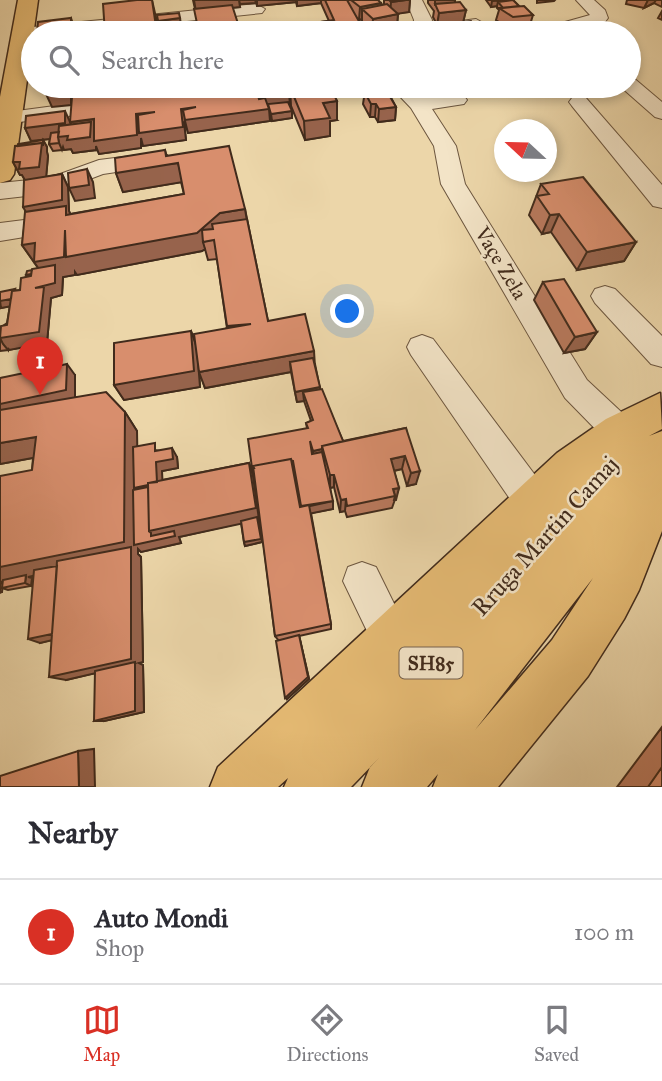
<!DOCTYPE html>
<html lang="en">
<head>
<meta charset="utf-8">
<style>
	body { margin:0; font-family:"IM FELL Great Primer",serif; background:#f2f2f3; color:#2b2b33 }
	.compass { position:absolute; left:494px; top:119px; width:63px; height:63px; border-radius:50%; background:#fff; box-shadow:0 4px 10px #0003; rotate:292deg }
	.you { position:absolute; left:348px; top:312px; width:24px; height:24px; margin:-18px; border:5px solid #fff; border-radius:50%; background:#1a73e8; box-shadow:0 0 0 10px #1a73e833 }
	.badge { display:grid; place-items:center; width:46px; height:46px; border-radius:50%; background:#d93025; color:#fff; font-size:23px; font-weight:700 }
	.pin { position:absolute; translate:-50% -58px; filter:drop-shadow(0 2px 4px #0008) }
	.pin::after { content:''; position:absolute; top:37px; width:24px; height:21px; background:inherit; clip-path:polygon(0 0,100% 0,50% 100%) }
	.list { margin:0; padding:0; list-style:none }
	h2 { display:flex; justify-content:space-between; align-items:center; height:91px; margin:0; padding:0 28px; font-size:30px }
	h2 small { font-size:23px; font-weight:400; color:#7c7c81 }
	.list li { display:grid; grid-template-columns:46px 1fr auto; gap:21px; align-items:center; box-sizing:border-box; height:105px; padding:0 28px; border-top:2px solid #e1e1e2 }
	.list b { display:block; font-size:26px; white-space:nowrap }
	.list p { margin:0; font-size:23px; white-space:nowrap; color:#7c7c81 }
	.list em { font-size:23px; font-style:normal; color:#7c7c81 }
	.icon { flex:none; width:38px; height:38px; fill:none; stroke:currentColor; stroke-width:2; stroke-linecap:round; stroke-linejoin:round }
	.map { position:relative; flex:none; width:662px; height:787px; overflow:hidden }
	.search { position:absolute; background:#fff; box-shadow:0 4px 10px #0003; left:21px; right:21px; top:21px; height:77px; display:flex; align-items:center; gap:18px; box-sizing:border-box; padding:0 24px; border-radius:38px; color:#7c7c81; font-size:26px }
	.sheet { height:196px; background:#fff }
	nav { display:flex; justify-content:space-around; align-items:center; box-sizing:border-box; height:98px; border-top:2px solid #e1e1e2; background:#fff; font-size:19px; color:#7c7c81 }
	nav a { display:grid; justify-items:center; gap:4px }
	nav .on { color:#d93025 }
	.map>svg:first-child { display:block }
	.lines { fill:none; stroke-linecap:round; stroke-linejoin:round }
	.minor-casing { stroke:#6c563f; stroke-width:2 }
	.major-casing { stroke:#412b1c; stroke-width:3 }
	.highway-casing { stroke:#412b1c; stroke-width:3 }
	.minor { fill:#f3e4c7; fill-rule:evenodd }
	.major { fill:#e6bb74; fill-rule:evenodd }
	.highway { fill:#e6bb74; fill-rule:evenodd }
	.wall { fill:#ba7a5e; stroke:#412b1c; stroke-width:2; fill-rule:evenodd }
	.shaded-wall { fill:#97634c; stroke:#412b1c; stroke-width:2 }
	.building { fill:#d88e6d; stroke:#412b1c; stroke-width:2 }
	.labels { text-anchor:middle; dominant-baseline:central; stroke-width:5; stroke-linejoin:round; paint-order:stroke }
	.shield { fill:#f3e4c7; stroke:#76624f; stroke-width:2 }
	.shield-label { font-size:19px; font-weight:bold; fill:#412b1c }
	.street-label { font-size:21px; fill:#412b1c; stroke:#f3e4c7 }
	.near-street-label { font-size:24px; fill:#412b1c; stroke:#f3e4c7 }
</style>
</head>
<body>
<div class="map">
<svg width="662" height="787" viewBox="0 0 662 787">
	<rect width="100%" height="100%" fill="#ecd6a9"/>
	<filter id="stains"><feTurbulence type="fractalNoise" baseFrequency=".00286" numOctaves="4"/><feColorMatrix values="0 0 0 0 .2 0 0 0 0 .09 0 0 0 0 .02 0 0 0 .5 -.17"/></filter>
	<radialGradient id="worn" r=".72"><stop offset=".6" stop-color="#630" stop-opacity="0"/><stop offset="1" stop-color="#630" stop-opacity=".3"/></radialGradient>
	<g class="lines">
		<defs>
			<path id="minor" d="M406,0H422L432,20L431,25L476,19L485,24L482,28L450,33H412L414,20Z
				M576,0H594L605,10L608,18L605,22L581,29L583,33H565L562,26L565,22L590,15Z
				M256,4L265,9L262,13L72,33H33V37L23,38L14,33L23,28Z
				M629,78L636,80L662,102V119L655,117L622,88L620,86H629Z
				M390,86H411L424,98L457,94L464,96L467,100L464,104L432,109L456,146L465,184L587,380L632,422L636,432L632,442L620,447L608,442L565,398L441,184L434,146L411,108Z
				M109,91L116,93L119,97L116,101L92,105L67,117L9,123L0,119L2,113L62,105L80,96Z
				M579,96L586,98L662,185V208L653,206L572,106L569,102L572,98Z
				M155,153L163,155L166,160L163,165L103,174L53,193L0,199V183L49,178L99,160Z
				M64,215L73,217L77,223L73,229L0,241V223Z
				M605,286L615,289L662,336V367L651,364L595,303L591,296L595,289Z
				M422,335L433,339L547,491L552,503L547,515L534,520L521,515L411,355L407,347L411,339Z
				M362,562L376,567L412,640L406,654L392,660L378,654L343,581L348,567Z"/>
			<path id="major" d="M18,0H38L14,174L10,180L0,183V97Z"/>
			<path id="highway" d="M660,393L662,429L649,436L662,431V531L639,590L624,619L588,676L498,787H433L438,774L427,787H362L370,767L380,757L351,787H284L288,778L278,787H210L218,767L557,453L606,419ZM593,578L552,640L475,730Z"/>
		</defs>
		<use href="#minor" class="minor-casing"/>
		<use href="#major" class="major-casing"/>
		<use href="#highway" class="highway-casing"/>
		<use href="#minor" class="minor"/>
		<use href="#major" class="major"/>
		<use href="#highway" class="highway"/>
	</g>
	<path class="wall" d="M193,0H378L381,5H384V0H410L409,12L398,13L397,26L372,32L362,22V19L359,20L357,18L365,33H313V23L329,21L321,3L297,6L296,2L257,6L256,1V3L240,4L239,3L240,7L195,9Z
		M428,0H455V2L466,10L463,22L479,33H451L453,24L437,25L433,17L434,11L428,3Z
		M486,0H513L519,6L533,15L529,28L509,29L496,20L499,10L497,8V6L491,7Z
		M627,0H662V7L654,3L644,8L626,4Z
		M662,11V20L658,18Z
		M260,86L289,93L292,118L272,121L269,113L270,121L188,133L185,121L184,122L186,140L143,146L141,138V148L99,154L96,146V150L73,153L71,149L64,150L63,147L62,150L53,151L49,144L50,139L31,141L25,128L71,125L70,122L261,99Z
		M362,86H391V92H388L396,107L395,120L378,122L375,117H370L363,104L365,91Z
		M544,86H606L551,94Z
		M290,87L337,120L330,121V136L305,140L291,106Z
		M43,140L47,147V152L48,156L46,177L62,174L68,187L69,211L70,214L184,194L181,182L123,192L116,173L167,155L245,209L268,321L315,364L320,389L343,441L406,428L416,484L407,486L402,469L394,471L399,488L392,508L347,517L345,511L340,512L334,487L330,488L333,509L311,513L331,624V629L299,636L309,679L287,699L279,641L275,636L255,476L252,468L307,428L306,423L311,421L304,401L297,402L291,372L205,388L199,370L200,387L124,400L114,385L191,331L196,345L227,328L217,259L208,260L205,249L202,251L77,275L75,272V275L63,277L62,295L51,298L47,343L9,350L8,348V350L0,351V332L3,326L7,323L10,306L1,308L16,291L20,290L27,277L26,275L38,268L22,245L26,212L25,180L22,175H20L13,162ZM294,469L301,506L300,507L293,470Z
		M541,184L636,242L624,261L577,270L551,232L542,234L529,215Z
		M543,282L597,332L585,349L564,353L534,300Z
		M75,375V397L125,412L137,431V447L160,451L177,457L178,468L162,471V480L249,463L253,476L262,542L245,546L244,542L241,523L179,537L181,543L141,552L138,549V554L141,557L143,662L139,663L143,665L144,712L104,721L95,673L66,680L51,640L40,643L34,575L28,577L32,578L31,586L8,590L2,588V592L0,593V583L2,584L32,470L33,458L0,464V378Z
		M662,727V787H617Z"/>
	<path class="shaded-wall" d="M152,0L157,22L159,33H157Z
		M194,0H239L240,7L196,12Z
		M239,0H255L256,3L240,4Z
		M257,0H296V2L257,6Z
		M297,0H321V3L297,6Z
		M406,0H410L409,12L390,15L391,2Z
		M435,0H455L454,9L435,5Z
		M511,0L498,2L497,6L491,7L492,1Z
		M537,0H555L554,1L537,3Z
		M648,0H656L654,3L644,8Z
		M381,3L380,15L362,9V19L359,20L360,7Z
		M466,10L463,23L437,25L439,13Z
		M398,14L397,26L372,32L373,19Z
		M71,18L76,33H56Z
		M180,18L181,25L159,27L158,21Z
		M66,86H71V105L52,107L46,94Z
		M368,86H391V92L367,95Z
		M455,86H469V87L454,90Z
		M492,86H499L498,91L479,94L481,88Z
		M554,86H606L551,94Z
		M289,93L290,105L264,109L262,96Z
		M337,101V120L330,121V136L305,140L304,121L323,103Z
		M371,104H376L375,117H370Z
		M196,107L269,109L270,121L188,133L185,121L184,122L186,140L143,146L141,138V148L99,154L96,146V150L73,153L71,149L64,150L63,147L62,150L59,143L58,138L31,141L25,128L65,111L71,124L70,136L76,135L70,122Z
		M396,107L395,120L378,122L379,109Z
		M292,111V118L272,121L271,114Z
		M43,140L47,147V152L48,156L46,179L26,182L22,175H20L13,162L42,143Z
		M165,150L169,164L178,163L183,182L123,192L116,173Z
		M87,169L93,182L95,198L75,201L69,188Z
		M62,174L68,187L69,211L75,224V234L30,219L23,207Z
		M245,209L248,227L203,242L205,249L202,251L77,275L75,272V275L63,277L62,295L51,298L47,343L9,350L8,348V350L3,344L0,338L30,282L26,275L39,269L22,245L65,230L220,213Z
		M559,214L551,232L542,234L550,215Z
		M636,242L624,261L577,270L587,252Z
		M15,289L19,295L18,305L1,308L0,301Z
		M191,331L197,348L200,387L124,400L114,385Z
		M597,332L585,349L564,353L575,337Z
		M314,351L315,367L290,362L291,372L205,388L199,372Z
		M67,364L75,375V401L0,412V404Z
		M320,387V398L303,392L304,401L297,402L295,392Z
		M125,412L137,431L138,487L156,462L172,448L177,457L178,468L162,471L163,492L249,463L253,476L262,542L245,546L244,542L258,520L179,537L181,543L141,552L138,549V554L141,557L143,662L139,663L143,665L144,712L104,721H94L135,664L66,680L49,677L66,637L40,643L28,639L59,570L28,577L32,578L31,586L25,583L26,577L0,582V567Z
		M36,437L54,454L0,464V443Z
		M322,449L323,458L314,460L313,451Z
		M405,456L402,469L388,472L391,459Z
		M420,471L416,484L407,486L411,473Z
		M330,475H334V487L330,488Z
		M399,488L396,500H394L395,496L393,489Z
		M346,499L345,511L340,512L341,500Z
		M333,501V509L303,515L301,508Z
		M0,583L3,584L2,592H0Z
		M299,635L309,679L287,699L285,698Z
		M94,749L95,787H79L78,751Z"/>
	<path class="building" d="M137,0H152L157,33H105L103,4Z
		M325,0H347L365,32L349,33H317L313,23L334,20Z
		M351,0H378L381,3L360,7Z
		M389,0H406L391,2Z
		M513,0L519,6L503,8L498,2Z
		M460,2L466,10L439,13L435,4Z
		M387,4L398,14L373,19L362,9Z
		M232,5L241,33H199L194,9Z
		M524,6L533,15L513,17L499,8Z
		M179,13L180,18L158,21L157,15Z
		M71,18V31L56,33H37L38,22Z
		M471,21L479,32L460,33L453,23Z
		M440,28L443,33H421L419,30Z
		M47,86H66V92L46,94Z
		M165,86H255L259,99L265,98L269,109L185,120L183,110L196,107L181,109L183,127L139,133L138,115L155,112L136,114L137,135L94,141V119L70,122L72,97Z
		M260,86H287L289,93L262,96Z
		M300,86H330L337,101L323,103L330,118L304,121L290,87Z
		M385,88L396,107L379,109L376,104H371L364,91Z
		M288,102L292,111L271,114L268,104Z
		M65,111V123L25,128L26,116Z
		M91,122L90,137L67,140L68,136L58,137L59,126Z
		M59,132L58,137L59,143L49,144L51,133Z
		M43,140V146L42,143L18,146V144Z
		M42,143L39,167L19,169L20,162H13L15,146Z
		M229,146L245,209L220,213L197,233L66,257L65,230L64,257L34,262L35,243L22,245L25,212L66,206V215L184,194L178,163L116,173L115,158L165,150L166,156Z
		M87,169L89,185L69,188L68,173Z
		M62,174V200L23,207L24,180Z
		M583,177L636,242L587,252L559,214L550,215L537,196L549,194L541,184Z
		M247,219L268,321L305,314L314,351L199,372L194,334L251,324L227,326L214,240L203,242L202,230L213,229L212,224Z
		M55,265V283L35,288L44,287L39,332L0,338L1,326L7,325L12,291L20,290L21,278L31,276L32,269Z
		M32,270L31,274L26,275L27,271Z
		M564,279L597,332L575,337L543,282Z
		M15,289L14,291H12L11,299L0,301V292Z
		M191,331L194,371L114,385V343Z
		M313,358L320,387L295,392L290,362Z
		M67,364L66,390L0,404V378Z
		M322,389L343,441L322,446V449L313,451L310,441L312,454L322,452L333,501L301,506L293,461H292L291,459L253,466L254,468H252L248,439L308,428L306,423L313,420L303,392Z
		M106,392L125,412L124,542L0,567V476L32,470L36,437L0,443V410Z
		M406,428L420,471L411,473L405,456L391,459L399,488L393,489L395,496L347,506L346,499L341,500L334,475H330L322,446Z
		M155,443V451L172,448L173,459L156,462L157,482L148,483V485L134,488L133,447Z
		M291,459L300,507L309,505L331,624L275,636L253,466Z
		M249,463L256,508L149,531L148,483Z
		M148,487L149,531L151,533V536L174,531L175,536L134,545L133,490Z
		M257,517L261,539L244,542L241,521Z
		M131,547V659L49,677L57,561Z
		M57,566L52,634L28,639L34,570Z
		M26,575L25,583L2,588L3,580Z
		M299,635L308,677L285,698L276,641Z
		M135,662V711L94,721L95,671Z
		M78,751L79,787H0V776Z
		M662,767V787H648Z"/>
	<g class="labels">
		<rect class="shield" x="399.5" y="647.5" width="63" height="31" rx="5"/>
		<g class="shield-label">
			<text x="431" y="663">SH85</text>
		</g>
		<g class="street-label">
			<text transform="translate(501 263) rotate(59)">Vaçe Zela</text>
		</g>
		<g class="near-street-label">
			<text transform="translate(545 536) rotate(-48)">Rruga Martin Camaj</text>
		</g>
	</g>
	<rect width="100%" height="100%" filter="url(#stains)"/>
	<rect width="100%" height="100%" fill="url(#worn)"/>
</svg>
<svg class="compass" viewBox="-18 -18 36 36"><path d="M0-13l5 13h-10z" fill="#e53935"/><path d="M0 13l5-13h-10z" fill="#7c7c81"/></svg>
<div class="you"></div>
<div class="pin badge" style="left:40px;top:395px">1</div>
<div class="search"><svg class="icon" aria-label="search" viewBox="0 0 24 24"><circle cx="10" cy="10" r="6"/><path d="M15 15l6 6"/></svg>Search here</div>
</div>
<section class="sheet">
<h2>Nearby<small></small></h2>
<ul class="list">
<li><span class="badge">1</span><div><b>Auto Mondi</b><p>Shop</p></div><em>100 m</em></li>
</ul>
</section>
<nav>
<a class="on"><svg class="icon" aria-label="map" viewBox="0 0 24 24"><path d="M3 6l6-2 6 2 6-2v14l-6 2-6-2-6 2zM9 4v14M15 6v14"/></svg>Map</a>
<a><svg class="icon" aria-label="directions" viewBox="0 0 24 24"><path d="M12 3l9 9-9 9-9-9zM9 14v-3h6M13 9l2 2-2 2"/></svg>Directions</a>
<a><svg class="icon" aria-label="saved" viewBox="0 0 24 24"><path d="M7 4h10v16l-5-4-5 4z"/></svg>Saved</a>
</nav>
</body>
</html>
